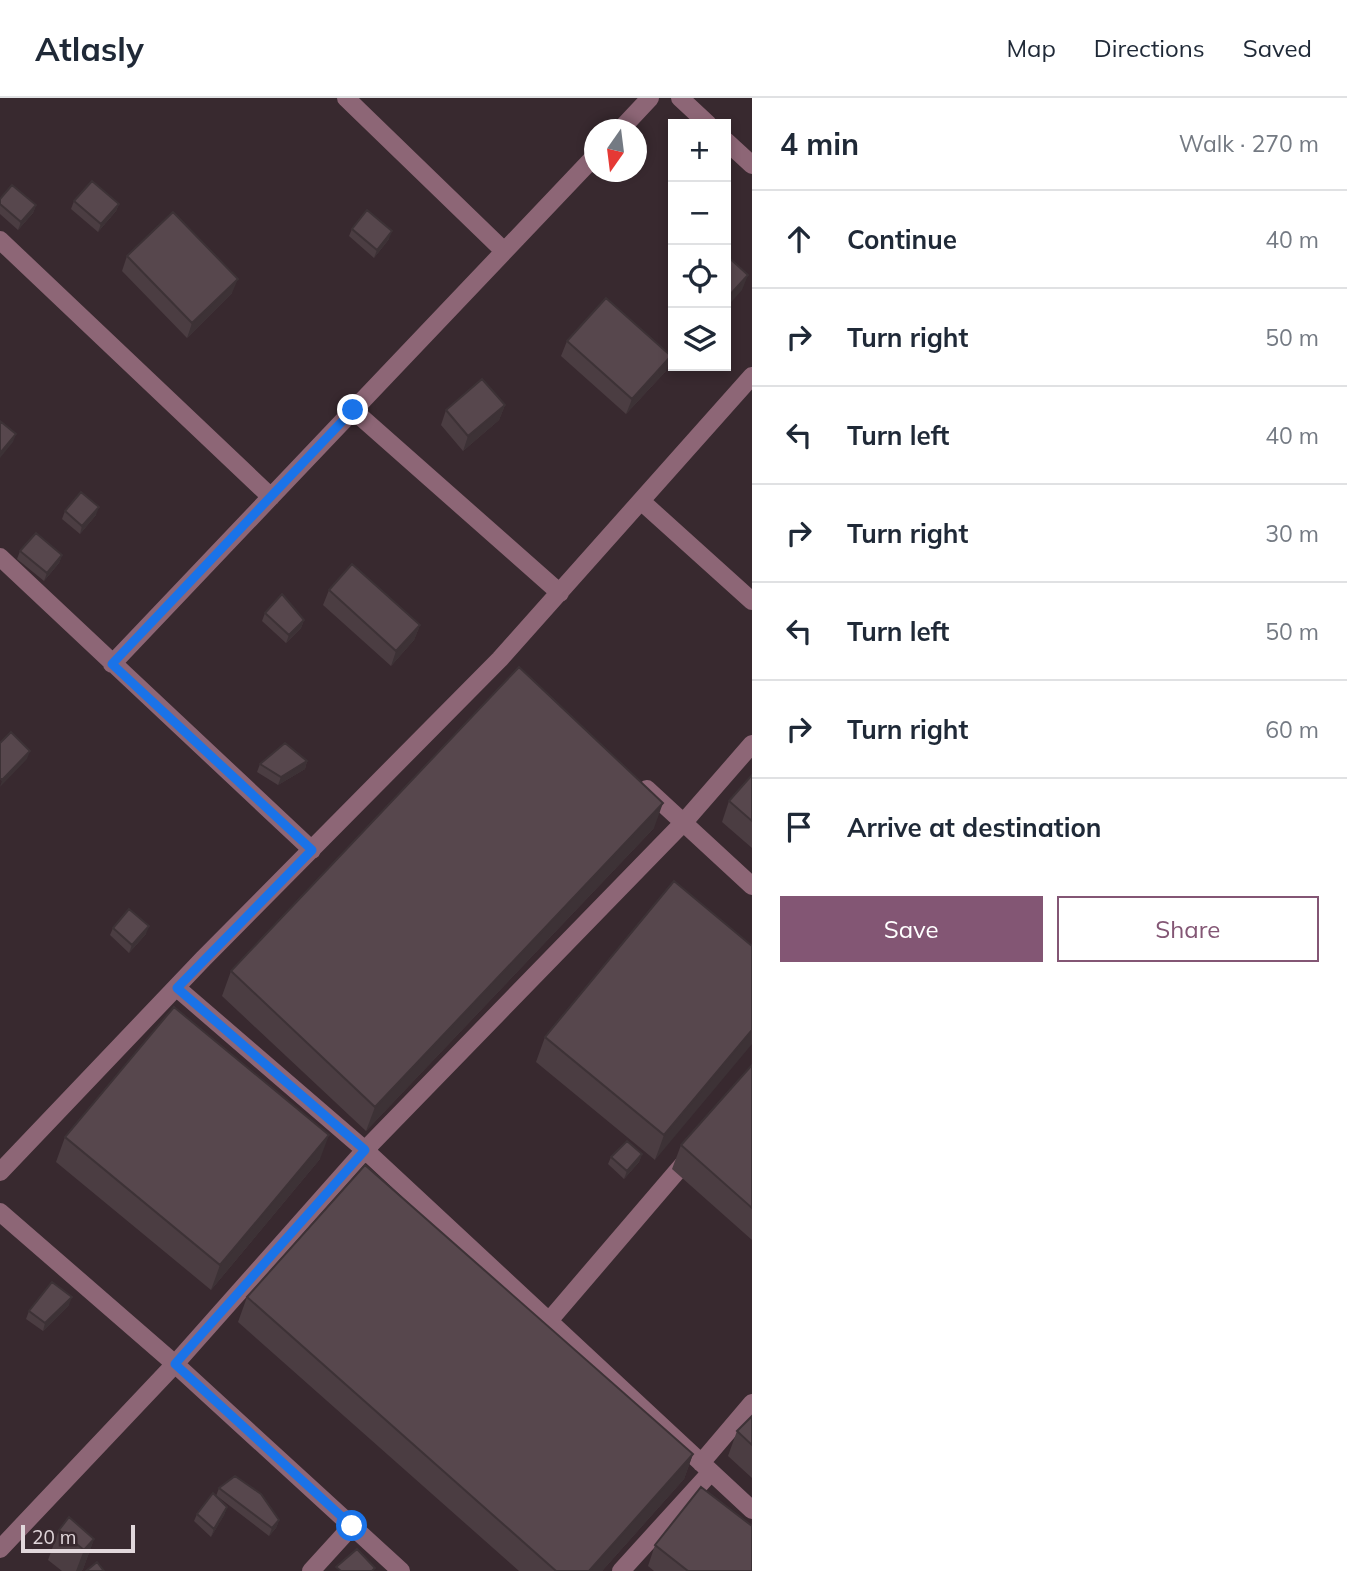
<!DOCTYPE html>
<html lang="en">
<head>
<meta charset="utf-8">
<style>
	body { margin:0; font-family:Mulish,sans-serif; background:#f2f2f3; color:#1f2937 }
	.controls { position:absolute; right:21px; top:21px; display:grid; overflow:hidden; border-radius:0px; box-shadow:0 4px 10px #0003 }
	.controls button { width:63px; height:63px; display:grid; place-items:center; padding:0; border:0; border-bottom:2px solid #e0e1e3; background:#fff; color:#1f2937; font:35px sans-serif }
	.compass { position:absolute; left:584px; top:21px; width:63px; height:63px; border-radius:50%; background:#fff; box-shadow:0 4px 10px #0003; rotate:194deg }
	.scale { position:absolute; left:21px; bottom:18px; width:114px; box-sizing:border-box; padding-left:7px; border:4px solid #e1d7db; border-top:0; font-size:19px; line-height:24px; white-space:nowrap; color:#e1d7db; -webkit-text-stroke:5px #38292f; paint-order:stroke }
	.stop { position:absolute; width:21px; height:21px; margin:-16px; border:5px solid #1a73e8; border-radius:50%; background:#fff }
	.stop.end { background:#1a73e8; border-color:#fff; box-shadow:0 2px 7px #0008 }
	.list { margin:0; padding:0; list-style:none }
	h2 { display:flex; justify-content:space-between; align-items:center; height:91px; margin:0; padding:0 28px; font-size:30px }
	h2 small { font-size:23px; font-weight:400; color:#747a83 }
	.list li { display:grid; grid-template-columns:46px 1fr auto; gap:21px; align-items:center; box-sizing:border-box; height:98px; padding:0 28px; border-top:2px solid #e0e1e3 }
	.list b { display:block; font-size:26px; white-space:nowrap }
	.list em { font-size:23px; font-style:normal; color:#747a83 }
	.actions { display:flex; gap:14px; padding:21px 28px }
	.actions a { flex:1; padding:16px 0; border:2px solid #835674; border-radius:0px; text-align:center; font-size:24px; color:#835674 }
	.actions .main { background:#835674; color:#fff }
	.icon { flex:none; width:38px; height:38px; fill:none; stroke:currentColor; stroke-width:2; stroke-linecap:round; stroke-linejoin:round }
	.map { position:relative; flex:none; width:752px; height:1473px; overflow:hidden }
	header { display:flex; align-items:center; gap:42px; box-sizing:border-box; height:98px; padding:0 35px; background:#fff; border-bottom:2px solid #e0e1e3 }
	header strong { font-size:33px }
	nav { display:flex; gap:38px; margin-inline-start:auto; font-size:24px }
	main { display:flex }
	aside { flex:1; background:#fff }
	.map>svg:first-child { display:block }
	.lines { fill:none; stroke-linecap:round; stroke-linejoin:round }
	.minor { stroke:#8d6676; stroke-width:18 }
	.wall { fill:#4b3d42 }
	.shaded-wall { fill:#3d3236 }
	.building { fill:#57474d; stroke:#3d3236; stroke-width:2 }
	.route { stroke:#1a73e8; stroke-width:9 }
</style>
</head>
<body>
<header>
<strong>Atlasly</strong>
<nav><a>Map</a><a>Directions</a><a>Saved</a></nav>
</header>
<main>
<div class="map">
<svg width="752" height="1473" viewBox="0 0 752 1473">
	<rect width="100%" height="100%" fill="#38292f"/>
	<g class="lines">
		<path class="minor" d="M346,0L504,153
			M680,0L708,26
			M620,32L650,0
			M726,43L752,67
			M0,142L271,399
			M353,312L560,495
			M641,403L752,503
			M0,459L312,752
			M112,566L594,59
			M647,691L752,788
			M177,890L365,1052L752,1412
			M0,1074L203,861L500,561L752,278
			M0,1114L175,1266L401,1473
			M548,1224L691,1057
			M701,1365L752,1305
			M0,1451L175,1266L365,1052L684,724L752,646
			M311,1473L352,1428
			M621,1473L711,1374"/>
	</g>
	<path class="wall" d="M0,101L36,107L33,115L18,132L0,116Z
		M74,103L119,106L116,113L98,134L71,111Z
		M352,131L389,141L374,160L349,138Z
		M127,158L232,195L187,240L122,173Z
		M567,243L666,273L626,316L561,258Z
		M505,307L499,322L463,353L441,327L446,312Z
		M65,413L96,417L80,436L62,421Z
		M20,453L62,457L59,465L44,483L17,461Z
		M329,492L420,527L414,542L391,568L323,507Z
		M265,515L304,522L301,530L286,545L262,523Z
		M307,663L305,671L278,687L257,674L260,666Z
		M752,677V750L722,724L729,703Z
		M654,730L366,1033L222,898L231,873Z
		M113,830L146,836L129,855L110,837Z
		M752,848L655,1062L536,964L545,939Z
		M752,967V1142L672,1071L681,1047Z
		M65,1039L320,1061L211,1192L56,1064Z
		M642,1056L639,1064L624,1081L608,1066L611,1059Z
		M247,1199L693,1356L684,1381L602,1473H519L238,1224Z
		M69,1207L43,1233L26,1221L29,1213Z
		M752,1318V1380L728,1358L737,1333Z
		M219,1390L279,1422L276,1430L269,1438L217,1398L227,1409L224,1417L211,1439L194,1423L197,1416L216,1398Z
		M59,1432L94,1441L83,1471L81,1473H62L48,1462Z
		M655,1447L752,1473H654L648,1468Z"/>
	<path class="shaded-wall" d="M119,106L116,113L98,134L101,126Z
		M36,107L33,115L18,132L21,124Z
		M392,133L389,141L374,160L377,152Z
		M748,177L742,192L726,210V201Z
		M238,181L232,195L187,240L192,225Z
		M671,258L666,273L626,316L632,301Z
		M505,307L499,322L463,353L468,338Z
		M16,336L13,344L0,360V355Z
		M99,409L96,417L80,436L82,428Z
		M62,457L59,465L44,483L47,475Z
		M304,522L301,530L286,545L289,537Z
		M420,527L414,542L391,568L396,553Z
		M30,653L27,661L0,689L2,682Z
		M307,663L305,671L278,687L281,679Z
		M663,705L654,730L366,1033L375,1009Z
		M149,828L146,836L129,855L132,847Z
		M752,932V946L655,1062L664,1037Z
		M329,1037L320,1061L211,1192L220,1167Z
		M642,1056L639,1064L624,1081L627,1073Z
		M72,1199L69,1207L43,1233L45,1225Z
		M693,1356L684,1381L602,1473H589Z
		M227,1409L224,1417L211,1439L214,1431Z
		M279,1422L276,1430L269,1438L272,1430Z
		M94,1441L83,1471L81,1473H76L84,1452Z"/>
	<path class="building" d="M92,83L119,106L101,126L74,103Z
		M12,87L36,107L21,124L0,106V101Z
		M367,112L392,133L377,152L352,131Z
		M173,114L238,181L192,225L127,158Z
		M726,157L748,177L726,201Z
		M606,200L671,258L632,301L567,243Z
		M482,281L505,307L468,338L446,312Z
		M0,323L16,336L0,355Z
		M81,394L99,409L82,428L65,413Z
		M36,435L62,457L47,475L20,453Z
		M352,466L420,527L396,553L329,492Z
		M282,496L304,522L289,537L265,515Z
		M519,569L663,705L375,1009L231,873Z
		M11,634L30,653L2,682L0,680V645Z
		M285,645L307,663L281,679L260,666Z
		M752,677V723L729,703Z
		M674,783L752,848V932L664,1037L545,939Z
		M129,811L149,828L132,847L113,830Z
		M174,909L329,1037L220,1167L65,1039Z
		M752,967V1110L681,1047Z
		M627,1043L642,1056L627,1073L611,1059Z
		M365,1067L693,1356L589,1473H556L247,1199Z
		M52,1184L72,1199L45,1225L29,1213Z
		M752,1318V1347L737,1333Z
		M235,1378L261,1396L279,1422L272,1430L219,1390Z
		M701,1389L752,1428V1473H688L655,1447Z
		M213,1395L227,1409L214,1431L197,1416Z
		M69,1419L94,1441L84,1452L59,1432Z
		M357,1451L375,1470L372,1473H341L336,1469Z
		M97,1464L104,1473H86Z"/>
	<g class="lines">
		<path class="route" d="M352,1428L175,1266L365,1052L177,890L312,752L112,566L353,312"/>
	</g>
</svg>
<div class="controls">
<button>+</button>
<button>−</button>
<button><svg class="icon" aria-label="locate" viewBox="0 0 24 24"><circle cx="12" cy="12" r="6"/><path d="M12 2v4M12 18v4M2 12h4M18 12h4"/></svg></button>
<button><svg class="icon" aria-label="layers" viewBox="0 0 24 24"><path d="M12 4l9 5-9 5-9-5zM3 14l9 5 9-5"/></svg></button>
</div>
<svg class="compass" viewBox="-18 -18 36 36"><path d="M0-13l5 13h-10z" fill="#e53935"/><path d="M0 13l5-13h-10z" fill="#747a83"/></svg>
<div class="scale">20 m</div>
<div class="stop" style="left:352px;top:1428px"></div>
<div class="stop end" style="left:353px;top:312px"></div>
</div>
<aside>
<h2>4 min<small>Walk · 270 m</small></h2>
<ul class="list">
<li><svg class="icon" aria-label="ahead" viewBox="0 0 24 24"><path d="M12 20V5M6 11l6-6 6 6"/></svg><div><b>Continue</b></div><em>40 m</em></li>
<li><svg class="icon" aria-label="right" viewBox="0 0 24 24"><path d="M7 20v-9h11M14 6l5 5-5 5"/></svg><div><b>Turn right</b></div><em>50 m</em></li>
<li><svg class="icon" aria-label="left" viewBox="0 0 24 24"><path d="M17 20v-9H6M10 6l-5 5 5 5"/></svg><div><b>Turn left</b></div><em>40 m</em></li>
<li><svg class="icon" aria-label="right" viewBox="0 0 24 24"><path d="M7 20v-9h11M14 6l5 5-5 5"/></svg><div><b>Turn right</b></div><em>30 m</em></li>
<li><svg class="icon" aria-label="left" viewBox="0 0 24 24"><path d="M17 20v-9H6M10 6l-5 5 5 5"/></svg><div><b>Turn left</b></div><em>50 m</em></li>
<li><svg class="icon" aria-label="right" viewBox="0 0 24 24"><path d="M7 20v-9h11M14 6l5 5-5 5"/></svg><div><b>Turn right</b></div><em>60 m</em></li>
<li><svg class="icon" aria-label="arrive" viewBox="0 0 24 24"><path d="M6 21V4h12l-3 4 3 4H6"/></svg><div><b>Arrive at destination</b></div></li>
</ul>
<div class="actions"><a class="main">Save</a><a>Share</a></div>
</aside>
</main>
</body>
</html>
